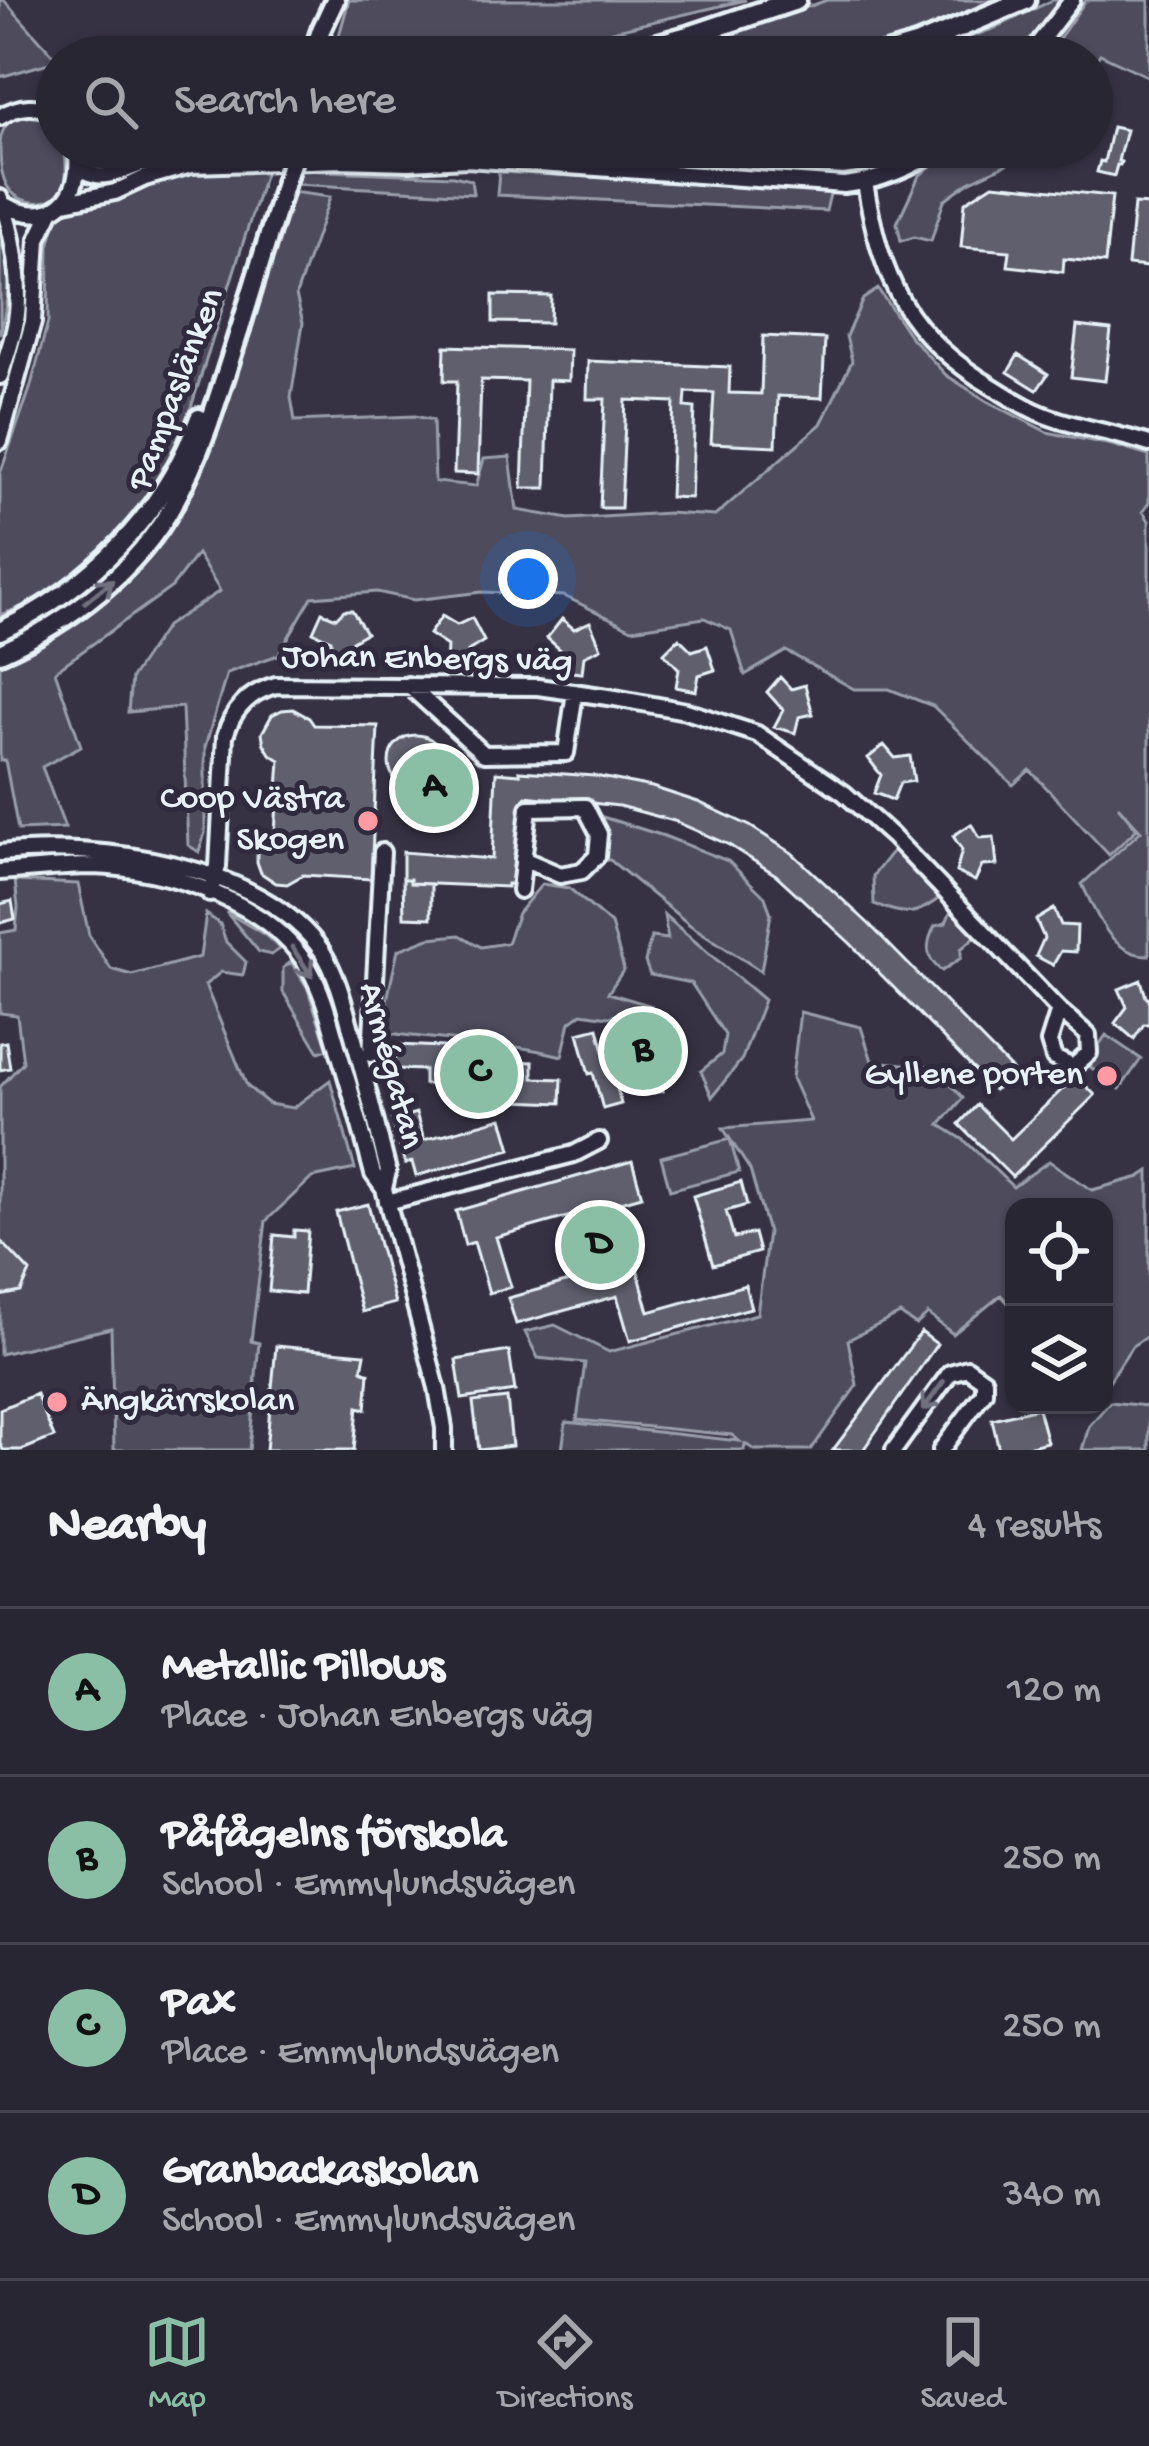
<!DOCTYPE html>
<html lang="en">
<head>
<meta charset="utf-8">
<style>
	body { margin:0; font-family:"Gochi Hand",sans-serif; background:#34323f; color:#f1f3f6 }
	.controls { position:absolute; right:36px; bottom:36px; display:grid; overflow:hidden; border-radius:24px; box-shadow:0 3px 9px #0004 }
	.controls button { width:108px; height:108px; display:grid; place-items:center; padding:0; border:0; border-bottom:3px solid #44434e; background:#282633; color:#f1f3f6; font:60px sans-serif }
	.you { position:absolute; left:528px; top:579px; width:42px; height:42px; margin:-30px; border:9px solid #fff; border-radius:50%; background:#1a73e8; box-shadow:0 0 0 18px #1a73e833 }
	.badge { display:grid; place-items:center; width:78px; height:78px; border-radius:50%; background:#8abfa5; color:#111; font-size:39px; font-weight:700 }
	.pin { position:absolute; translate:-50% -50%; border:6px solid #fff; box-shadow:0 3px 12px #0006 }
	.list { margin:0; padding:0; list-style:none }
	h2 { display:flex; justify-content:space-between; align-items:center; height:156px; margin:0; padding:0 48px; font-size:51px }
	h2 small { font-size:39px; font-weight:400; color:#a5a5ac }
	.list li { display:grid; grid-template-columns:78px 1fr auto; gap:36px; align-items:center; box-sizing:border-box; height:168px; padding:0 48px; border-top:3px solid #44434e }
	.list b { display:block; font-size:45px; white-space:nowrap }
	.list p { margin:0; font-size:39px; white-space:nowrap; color:#a5a5ac }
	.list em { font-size:39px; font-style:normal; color:#a5a5ac }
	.icon { flex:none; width:66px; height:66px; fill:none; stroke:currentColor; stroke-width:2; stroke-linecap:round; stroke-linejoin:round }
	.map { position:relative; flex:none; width:1149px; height:1450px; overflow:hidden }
	.search { position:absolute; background:#282633; box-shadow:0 3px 9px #0004; left:36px; right:36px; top:36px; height:132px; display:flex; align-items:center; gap:30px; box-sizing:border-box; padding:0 42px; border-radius:66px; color:#a5a5ac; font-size:45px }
	.sheet { height:828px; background:#282633 }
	nav { display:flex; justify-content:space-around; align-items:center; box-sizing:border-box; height:168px; border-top:3px solid #44434e; background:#282633; font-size:33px; color:#a5a5ac }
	nav a { display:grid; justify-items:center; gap:6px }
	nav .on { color:#8abfa5 }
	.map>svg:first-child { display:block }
	.green { fill:#4d4b5c; stroke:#9a9eaa; stroke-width:3 }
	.building { fill:#605e6e; stroke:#e8f1f8; stroke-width:3 }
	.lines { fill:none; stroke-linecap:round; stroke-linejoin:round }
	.minor-casing { stroke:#e8f1f8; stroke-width:22 }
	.major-casing { stroke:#e8f1f8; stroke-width:26 }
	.highway-casing { stroke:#e8f1f8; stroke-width:27 }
	.minor { stroke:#2f2a3d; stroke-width:14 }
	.major { stroke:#2f2a3d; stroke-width:16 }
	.highway { stroke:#2f2a3d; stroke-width:18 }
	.major-bridge-casing { stroke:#e8f1f8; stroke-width:26; stroke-linecap:butt }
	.major-bridge { stroke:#2f2a3d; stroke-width:16 }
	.oneway { stroke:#70707e }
	.poi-dot { fill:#ff9aa2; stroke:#2f2a3d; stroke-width:4.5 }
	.labels { text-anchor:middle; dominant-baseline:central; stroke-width:10; stroke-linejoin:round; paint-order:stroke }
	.street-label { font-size:36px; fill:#e8f1f8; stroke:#2f2a3d }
	.poi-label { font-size:36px; fill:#e8f1f8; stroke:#2f2a3d; text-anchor:end }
</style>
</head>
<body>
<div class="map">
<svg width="1149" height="1450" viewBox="0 0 1149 1450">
	<rect width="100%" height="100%" fill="#363244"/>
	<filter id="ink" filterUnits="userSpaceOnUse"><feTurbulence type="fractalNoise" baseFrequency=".00833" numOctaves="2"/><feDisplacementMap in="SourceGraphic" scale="24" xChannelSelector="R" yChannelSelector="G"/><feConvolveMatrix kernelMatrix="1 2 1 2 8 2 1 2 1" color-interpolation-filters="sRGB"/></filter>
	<g filter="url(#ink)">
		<path class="green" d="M0,0H4L54,56L49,63L0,77Z
			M349,0H746L595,35L576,52L543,57H333Z
			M827,0H994L912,35L839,57H656L695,48Z
			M1053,0H1060L1017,57H914L995,28Z
			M1086,0H1149V77L1100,54L1092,67V57H1046Z
			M29,112C50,115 57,127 57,147H64C66,159 68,173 64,185C56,208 22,207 9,189C0,176 0,159 0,144C1,125 12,117 29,112Z
			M88,147H143C123,159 101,176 88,147Z
			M953,147H1043L969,182L944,200L931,241L914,237L901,241L897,223L919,176Z
			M267,167L188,417C160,496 82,589 0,615V474L30,389L48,322L49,246L54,227L61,215L85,201L123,197L169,176L197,169Z
			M300,170L453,176L471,180L473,194L296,184Z
			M499,172L831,190L826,211L497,195Z
			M292,192L330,197L296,295L303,323L291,397L295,421L415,416L433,420L435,482L476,486L484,459L510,457L517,510L569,519L668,513L715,516L821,424L852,361L846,336L863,299L878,289L909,335L946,375L987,401L1047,432L1112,445L1149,456V503L1143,511L1149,521V955C1111,956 1096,913 1082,884L1141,831L1118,806L1137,829L1109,855L1030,770L1013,785L933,706L889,689H854L786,651L745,675L731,630L704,618L632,629L564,596L482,592L414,600L377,592L312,597L278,655L227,673L205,747V833L199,852L188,845L182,707L128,712L131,678L166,626L220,591L197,554L172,587L55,671L81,746L42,767L65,828L18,830L5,760L0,761V665C62,640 135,586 171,529C192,495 204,456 218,419C245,344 269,268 292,192Z
			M0,222C14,257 9,298 0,334Z
			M596,815L664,836L728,861L765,897L771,914L761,971L690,925L610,860H602L607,841Z
			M897,845L942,896C916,917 905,916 874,904L873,876Z
			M15,881L78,884L89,935L111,969L132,975L200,957L206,914L220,924L226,942L246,962L243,975L221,972L205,985L247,1086L269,1104L293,1108L330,1080L355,1169L312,1178L266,1221L251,1341L259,1343L249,1450H114L111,1328L0,1354V1087L23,1062L17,1015L0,1013V933L16,930L18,907Z
			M542,884L569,888L611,924L624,969L608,993L649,1005L609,1017L582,1013L570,1022L562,1056C505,1041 447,1042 390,1033L387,1000L398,950L429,938L460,935L481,947L507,943L518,913Z
			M952,908L977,935L961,949V958L942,971C925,959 925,944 935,926L946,923Z
			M226,912L265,935L280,949L271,955L259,952Z
			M664,915L764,1000L742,1059L712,1097L701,1071L722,1054L725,1035L691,983L650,975L645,962L651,937L668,939Z
			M291,962L307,987L328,1049L319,1052L283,992V968Z
			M800,1012L861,1027L872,1061L935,1067L963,1098L940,1125L964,1140L1013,1187L1049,1161L1092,1190L1140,1177L1149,1171V1335L1132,1346L1104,1389V1207H1014V1310L1001,1295L953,1334L928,1314L916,1325L900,1314L848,1340L857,1385L811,1450H755L745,1444L744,1450H562L566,1422L739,1441L732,1435L577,1420L585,1363L538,1358L525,1332L555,1325L609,1352L757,1314L768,1232L750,1170L723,1128L811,1121L792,1078Z
			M1106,1035L1141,1059L1120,1089L1086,1064Z
			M730,1139L739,1172L670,1190L661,1157Z
			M1110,1402L1146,1406L1149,1403V1450H1082L1089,1426Z"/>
		<path class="building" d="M1112,127L1126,130L1118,161L1121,162L1120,165H1117L1114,176L1097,172L1100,161L1104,162Z
			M993,184L1112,196L1105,263L1064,259L1063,272L1008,266L1010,251L961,247L965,202Z
			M1134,204L1149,205L1148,267L1128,265Z
			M493,295L551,296L550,323L493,322Z
			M1077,326L1111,330L1105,381L1071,377Z
			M763,336L825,339L822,398L778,396L776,446L711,443L714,393L686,392L685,407L695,408L691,498L670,497L674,402L626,400L621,508H600L605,399H587L588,361L730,367L729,393L761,394Z
			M445,346L570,350L569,381L549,380L546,488H522L526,381L481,380L478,474L454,473L457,381H444Z
			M1018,355L1048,374L1037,390L1008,372Z
			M344,610H352L366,633L352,641L354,659L331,660V640L313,632L322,612L336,618Z
			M442,616L457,625L472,618L484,641L468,651V668L446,666L447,646L429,634Z
			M562,619L574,629L590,622L601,648L584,656L582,673L560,671L563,652L547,638Z
			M679,638L692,651L707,646L715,670L699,675L696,691L676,687L679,669L664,653Z
			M780,677L791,689L805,685L813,714L799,717L795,733L774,727L783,710L767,692Z
			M293,709L309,718L314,725L378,726L371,879L303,875L287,884L276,883L261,873L257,862V851L261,843L275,832L280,760L270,754L264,744L262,733L272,715L282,710Z
			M389 762a27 27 0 1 1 54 0a27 27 0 1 1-54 0Z
			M884,745L895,758L910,756L914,781L900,783L893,800L874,793L881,775L868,758Z
			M519,771L595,776L652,787L698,802L750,826L792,853L869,924L1013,1071L994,1090L850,943L776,875L729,845L674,821L619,806L526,796L522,804L521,859L516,860L515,884H507V887L410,883V879H403V852L492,859L496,772L520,774Z
			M971,824L980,838L994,837L997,865L982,866L975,881L956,872L962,850L953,836Z
			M403,879H410V883L431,884V918L404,917Z
			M12,901L15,919L0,923V904Z
			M1054,909L1061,925L1077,926L1076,952L1061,951L1053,965L1036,956L1044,938L1036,920Z
			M1141,980L1146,997H1149V1024H1144L1134,1039L1115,1023L1127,1007L1119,989Z
			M647,1017L663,1091L644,1095L636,1062L612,1068L621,1104L603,1109L593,1073L589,1074L578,1033L598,1028L605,1055L635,1047L628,1022Z
			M6,1042L10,1068L0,1070V1043Z
			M396,1045L443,1047V1058L533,1062V1078L562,1079L561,1103L514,1101L515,1088L424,1084V1070L395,1069Z
			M1076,1076L1095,1095L1012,1177L959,1124L977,1105L1011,1139Z
			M416,1113L424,1140L502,1118L511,1149L416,1176L412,1162L405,1164L392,1120Z
			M632,1161L642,1196L496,1237L511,1287L489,1293L474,1242L465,1245L456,1211Z
			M741,1182L747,1205L726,1211L734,1238L754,1233L759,1252L713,1265L693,1196Z
			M368,1204L395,1303L362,1312L336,1212Z
			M294,1230L308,1231L303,1294L269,1291L274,1235L294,1237Z
			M629,1239L649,1312L745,1285L751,1308L630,1341L617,1296L516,1324L508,1298L609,1270L602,1246Z
			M0,1240L30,1272L21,1292L0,1296Z
			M921,1332L937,1344L863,1450H833Z
			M276,1346L365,1354L362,1370L369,1373L366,1409L358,1407L354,1450H266Z
			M509,1351L515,1391L462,1399L456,1360Z
			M36,1394L54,1437L22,1450H3L0,1443V1409Z
			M507,1398L512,1446L479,1450L473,1402Z
			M1038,1408L1047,1442L1016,1450H999L992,1419Z"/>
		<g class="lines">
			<defs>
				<path id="minor" d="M1028,57L1072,0
					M0,117C18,105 40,103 57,115
					M422,147L456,156
					M78,164C84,170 87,173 96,175C114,180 163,152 186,147
					M865,183C881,279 906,336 993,387C1008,396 1024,407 1042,414C1076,428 1114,432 1149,444
					M0,198C13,229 22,287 16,321C13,339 6,358 0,376
					M65,202L115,192L145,178L191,165L342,160L409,162L467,159L844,185C880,181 912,168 942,147
					M3,204C51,231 85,197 76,147
					M0,441L33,322L38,239L51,212
					M408,685L484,754L566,753L575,692
					M0,853C98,842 261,863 322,951C337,974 344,1003 351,1029C365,1076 376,1124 388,1171L384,1189
					M0,872C31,870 62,866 93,866C167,868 271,902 310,970C324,995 330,1022 338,1049C351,1090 362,1132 373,1174L384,1189L437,1388L444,1428V1450
					M520,890L529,808L585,807L599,834L597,856L582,871L560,875L523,859
					M210,894L218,866L225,736C233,709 249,692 276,685L538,687L615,698L686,711L757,734L844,793L892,836L1059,1010L1088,1035L1089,1053L1073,1067L1054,1058L1049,1042L1059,1010
					M371,1054L382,852
					M387,1202L574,1154L599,1141
					M894,1450L950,1373L967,1368L984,1380V1392L941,1450"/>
				<path id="major" d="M312,57L321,30L335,0
					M0,631C91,588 165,513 199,418
					M0,653C69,622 137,571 174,503C204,449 221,388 240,329"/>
				<path id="highway" d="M613,57L692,35L796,0
					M878,57L918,45L1025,0
					M47,108L57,103"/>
			</defs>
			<use href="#minor" class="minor-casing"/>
			<use href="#major" class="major-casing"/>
			<use href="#highway" class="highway-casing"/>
			<use href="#minor" class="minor"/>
			<use href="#major" class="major"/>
			<use href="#highway" class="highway"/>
			<defs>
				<path id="major-bridge" d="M240,329L296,147"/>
			</defs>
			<use href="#major-bridge" class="major-bridge-casing"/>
			<use href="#major-bridge" class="major-bridge"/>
		</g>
		<defs><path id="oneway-shaft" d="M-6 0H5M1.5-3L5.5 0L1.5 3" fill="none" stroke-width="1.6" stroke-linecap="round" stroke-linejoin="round" transform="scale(3)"/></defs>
		<g class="oneway">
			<use href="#oneway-shaft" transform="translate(99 591) rotate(-39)"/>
			<use href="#oneway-shaft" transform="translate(302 962) rotate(56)"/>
			<use href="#oneway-shaft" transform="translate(933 1396) rotate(126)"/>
		</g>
	</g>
	<g class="poi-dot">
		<circle cx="368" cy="821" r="12"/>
		<circle cx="1107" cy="1076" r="12"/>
		<circle cx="57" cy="1402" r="12"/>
	</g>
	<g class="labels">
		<g class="street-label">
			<text transform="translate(178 390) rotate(-69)">Pampaslänken</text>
			<text transform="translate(427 661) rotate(1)">Johan Enbergs väg</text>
			<text transform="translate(389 1066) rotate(75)">Armégatan</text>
		</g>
		<g class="poi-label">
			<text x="344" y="800">Coop Västra<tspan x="344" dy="41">Skogen</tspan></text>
			<text x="1083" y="1076">Gyllene porten</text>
			<text x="81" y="1402" text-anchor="start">Ängkärrskolan</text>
		</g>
	</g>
</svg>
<div class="controls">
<button><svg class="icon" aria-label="locate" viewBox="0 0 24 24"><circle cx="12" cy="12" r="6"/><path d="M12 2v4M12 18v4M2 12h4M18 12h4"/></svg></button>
<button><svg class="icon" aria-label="layers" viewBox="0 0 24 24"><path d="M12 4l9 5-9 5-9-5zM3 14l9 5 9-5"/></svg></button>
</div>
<div class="you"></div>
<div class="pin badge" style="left:434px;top:788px">A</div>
<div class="pin badge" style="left:643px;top:1051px">B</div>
<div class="pin badge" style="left:479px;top:1074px">C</div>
<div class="pin badge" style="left:600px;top:1245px">D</div>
<div class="search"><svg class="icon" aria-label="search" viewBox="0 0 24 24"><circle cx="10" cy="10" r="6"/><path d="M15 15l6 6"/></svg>Search here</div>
</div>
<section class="sheet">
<h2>Nearby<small>4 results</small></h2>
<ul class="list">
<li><span class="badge">A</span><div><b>Metallic Pillows</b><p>Place · Johan Enbergs väg</p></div><em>120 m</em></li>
<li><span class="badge">B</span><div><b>Påfågelns förskola</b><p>School · Emmylundsvägen</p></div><em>250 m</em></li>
<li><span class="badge">C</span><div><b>Pax</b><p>Place · Emmylundsvägen</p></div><em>250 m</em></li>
<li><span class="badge">D</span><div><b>Granbackaskolan</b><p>School · Emmylundsvägen</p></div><em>340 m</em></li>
</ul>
</section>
<nav>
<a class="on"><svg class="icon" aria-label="map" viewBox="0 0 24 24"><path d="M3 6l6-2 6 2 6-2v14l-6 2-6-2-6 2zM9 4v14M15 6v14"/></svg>Map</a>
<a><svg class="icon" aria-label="directions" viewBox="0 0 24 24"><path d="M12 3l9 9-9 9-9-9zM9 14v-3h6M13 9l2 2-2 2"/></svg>Directions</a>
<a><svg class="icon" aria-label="saved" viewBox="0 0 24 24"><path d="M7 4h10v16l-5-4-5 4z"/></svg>Saved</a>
</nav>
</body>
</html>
